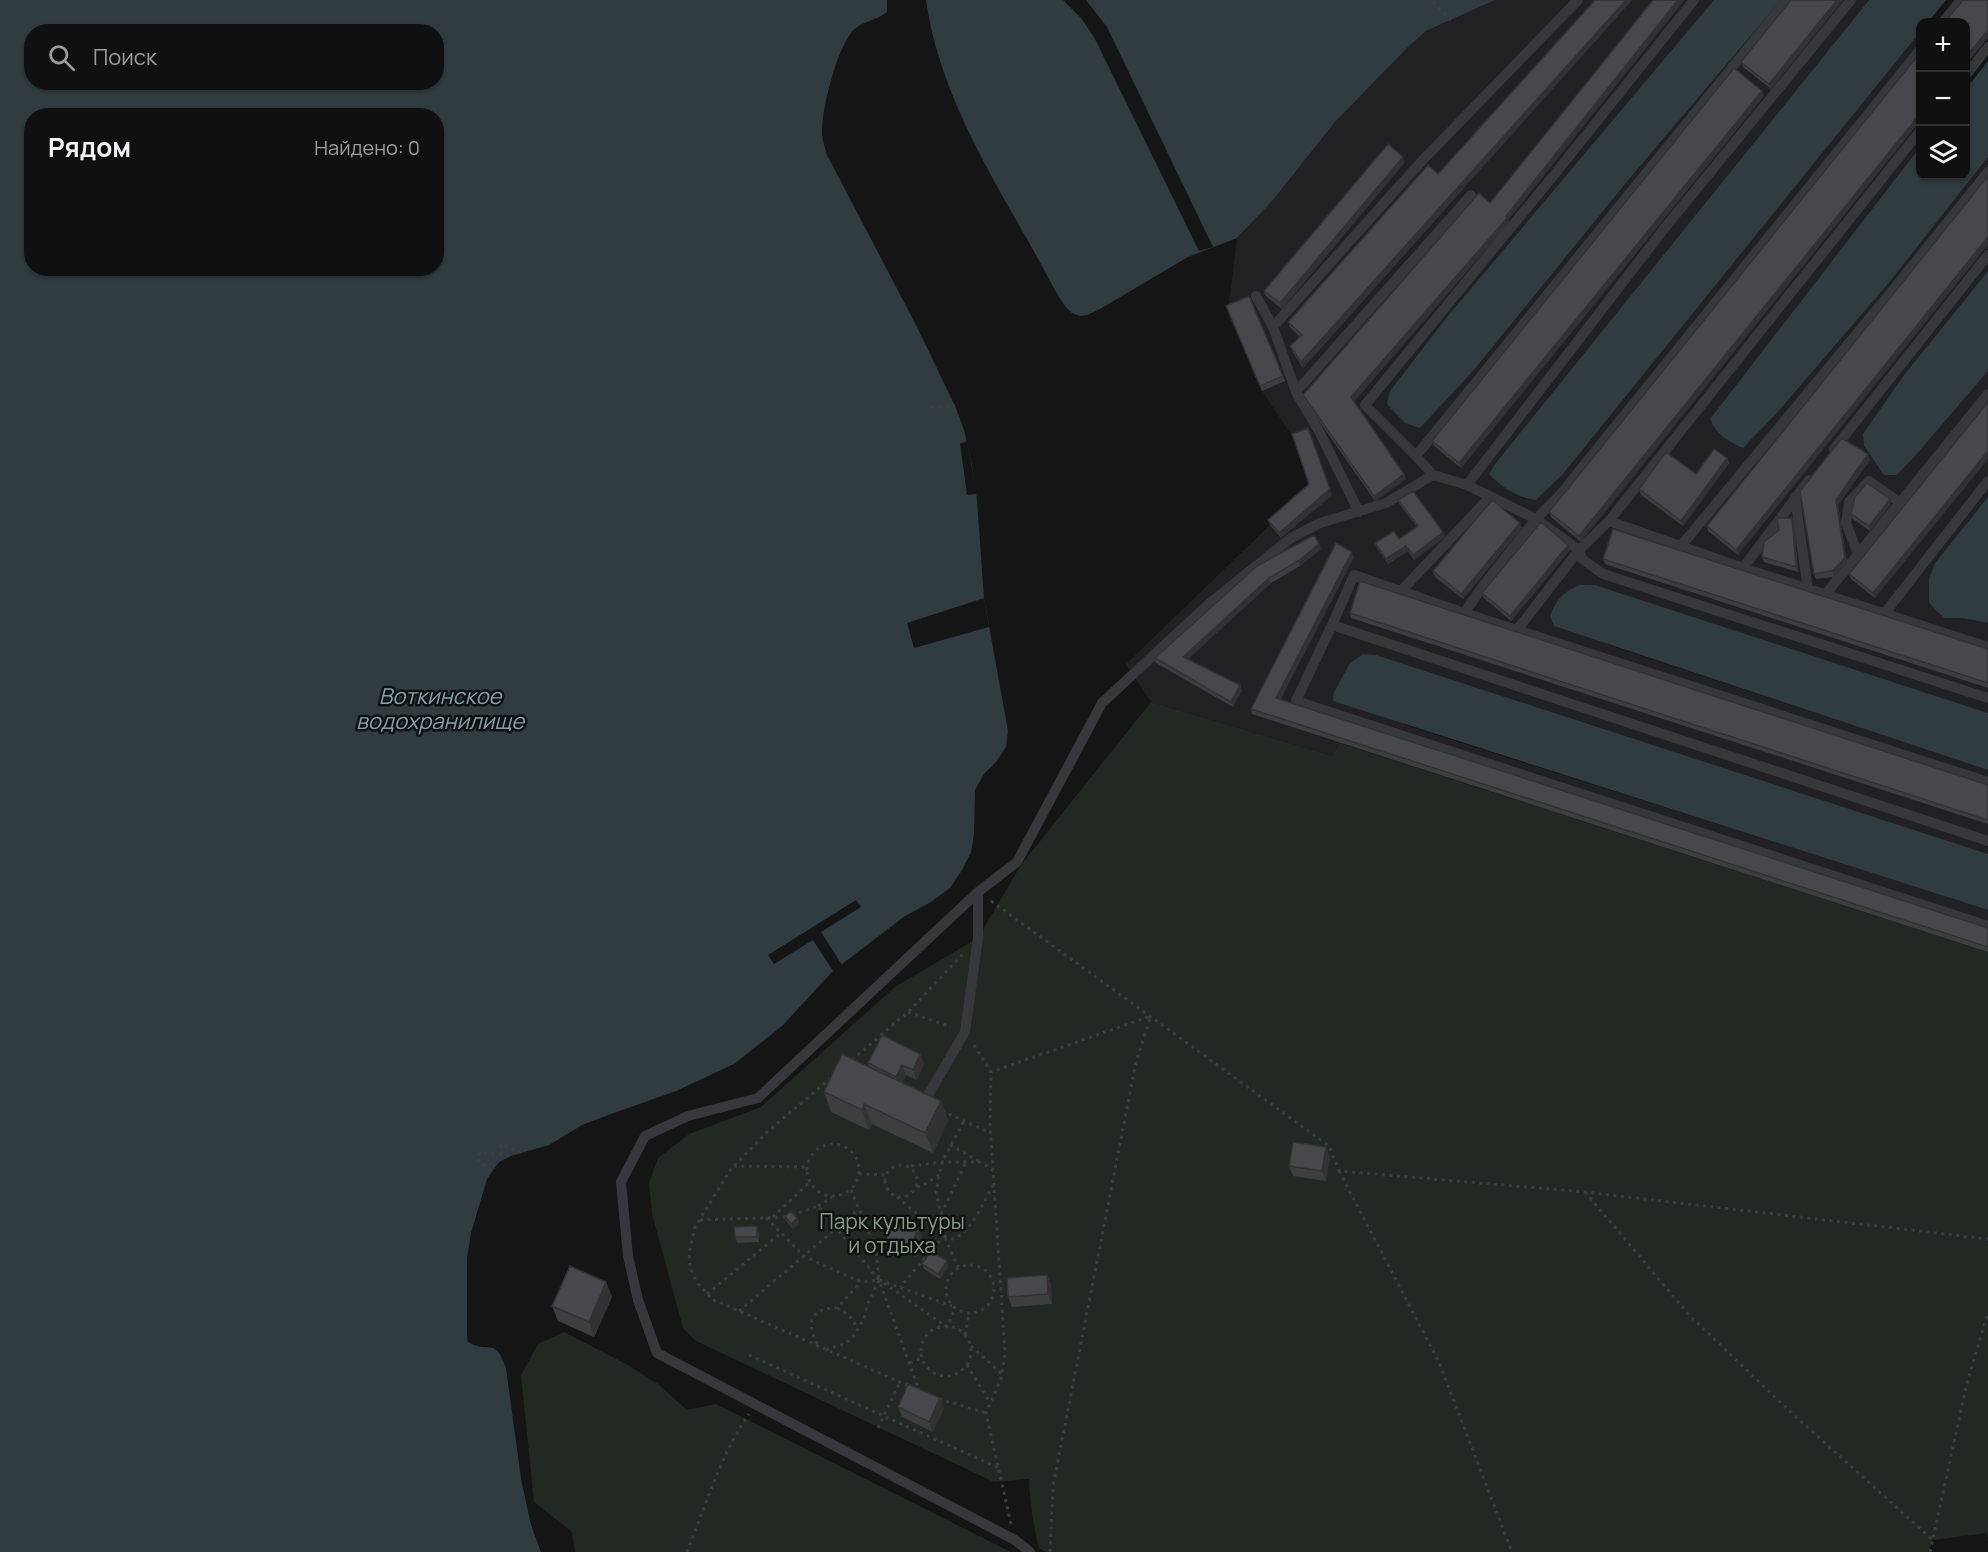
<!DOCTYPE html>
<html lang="ru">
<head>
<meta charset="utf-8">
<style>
	body { margin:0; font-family:Manrope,sans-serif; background:#1e1e1e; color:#f1f3f6 }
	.controls { position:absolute; right:18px; top:18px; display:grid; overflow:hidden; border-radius:12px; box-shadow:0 2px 4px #0004 }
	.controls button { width:54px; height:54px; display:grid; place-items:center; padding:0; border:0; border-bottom:2px solid #303030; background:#101010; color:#f1f3f6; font:30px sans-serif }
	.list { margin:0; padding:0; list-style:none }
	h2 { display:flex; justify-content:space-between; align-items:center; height:78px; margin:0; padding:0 24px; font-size:26px }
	h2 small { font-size:20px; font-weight:400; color:#9c9d9f }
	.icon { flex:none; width:33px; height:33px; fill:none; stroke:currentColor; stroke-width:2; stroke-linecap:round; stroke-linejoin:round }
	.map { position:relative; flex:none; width:1988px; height:1552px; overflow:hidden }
	.search { position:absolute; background:#101010; box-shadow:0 2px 4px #0004; left:24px; top:24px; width:420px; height:66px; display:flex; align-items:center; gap:15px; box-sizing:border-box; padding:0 21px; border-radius:24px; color:#9c9d9f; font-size:22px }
	.panel { position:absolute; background:#101010; box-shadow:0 2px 4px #0004; left:24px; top:108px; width:420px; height:168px; border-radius:24px }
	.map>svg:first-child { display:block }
	.built { fill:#212123 }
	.green { fill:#222822 }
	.water { fill:#313c40; fill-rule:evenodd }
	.pier { fill:#151516 }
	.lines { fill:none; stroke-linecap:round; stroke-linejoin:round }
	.path { stroke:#3c3f42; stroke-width:3; stroke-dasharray:3 4.5; stroke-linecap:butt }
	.service { stroke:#36383b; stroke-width:10 }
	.wall { fill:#3d3e40 }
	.shaded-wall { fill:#323234 }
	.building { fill:#47484b; stroke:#323234; stroke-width:1.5 }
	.labels { text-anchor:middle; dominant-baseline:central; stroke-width:5; stroke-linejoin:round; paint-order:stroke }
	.park-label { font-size:21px; fill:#859e81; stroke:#101011 }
	.water-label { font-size:22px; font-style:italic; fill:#83a1ad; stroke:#101011 }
</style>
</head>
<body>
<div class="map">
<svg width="1988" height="1552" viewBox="0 0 1988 1552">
	<rect width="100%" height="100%" fill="#151516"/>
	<path class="built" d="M1495,0H1714L1447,317L1420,428L1474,370L1630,178L1781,0H1869L1495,464L1509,491L1524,499L1536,500L1563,474L1920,32V147L1710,419L1728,441L1743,447L1777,413L1887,285L1988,157V271L1904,375L1864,446L1878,466L1897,475L1916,455L1988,371V497L1935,563L1946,618H1962L1988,623V713L1595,585L1606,644L1988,770V854L1376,655L1405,725L1988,910V952L1339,743L1333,756L1151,702L1126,664L1270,525L1311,489L1294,439L1262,391L1228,311L1237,238L1273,200L1335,122L1408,47L1426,31Z"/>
	<path class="green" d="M1151,702L1333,756L1339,743L1988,952V1538L1986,1533L1933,1540L1928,1552H1046L1039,1548C1033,1525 1030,1503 1029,1479L994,1482L696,1341L683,1328L652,1214L649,1183L658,1158L689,1134L761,1107L895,987L978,938L1021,865Z
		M564,1332L626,1364L658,1384L687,1410L716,1404L1011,1552H575L572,1532L534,1502L521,1375L538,1344Z"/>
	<path class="water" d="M0,0H887V12C876,21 860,21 851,33C836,52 822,108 822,132C822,140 825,148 827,155L916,325L955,406L964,430L972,465L977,500L984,598L1008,731L1006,747L996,762L984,774L975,790L974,834L971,852L962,870L950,888L931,902L905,916L833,971L782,1026L734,1064L676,1091L611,1114L582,1125L549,1145L511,1156L499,1162L487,1179L471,1233L467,1258V1337L468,1342C490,1355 494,1335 506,1368L521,1479L531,1525L541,1552H0ZM32,32H436V82H32ZM32,116H436V268H32Z
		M926,0H1495L1426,31L1408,47L1335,122L1273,200L1237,238L1188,257L1100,309L1087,315L1080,316L1072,313L1065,306L1056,292C1007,198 941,107 926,0Z
		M1714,0H1781L1630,178L1474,370L1420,428L1405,423L1387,404L1390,391L1447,317Z
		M1869,0H1946L1928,22H1920V32L1563,474L1536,500C1517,498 1503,488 1489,474L1495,464Z
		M1988,61V157L1887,285L1777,413L1743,448C1728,441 1716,435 1710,419L1920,147V176H1966V89Z
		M1988,271V371L1916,455L1897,475H1884L1864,446L1863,434L1904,375Z
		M1988,497V623L1962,618H1945L1936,611L1929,602V579L1935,563Z
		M1579,585H1595L1988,713V770L1554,626L1550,616C1558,597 1562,594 1579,585Z
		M1363,654L1376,655L1988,854V910L1333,701L1334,692L1350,663Z"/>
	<path class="pier" d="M1063,0H1086L1107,27L1213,247L1199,251L1094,37L1081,18Z
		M967,441L977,494L967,495L960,444Z
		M984,598L989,627L914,648L907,623Z
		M856,900L861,907L821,932L842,965L833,971L813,940L774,964L768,955Z"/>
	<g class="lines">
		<path class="path" d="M1433,2L1451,20
			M931,407L955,406
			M991,901L1329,1146L1339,1171L1585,1192L1988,1239
			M908,1012L951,1027
			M974,1045L991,1072
			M852,1060L908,1012L962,955
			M831,1078L767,1132L731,1169L695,1227L689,1254L690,1267L696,1281L712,1299L911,1387
			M942,1111L991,1133
			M807 1170a26 26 0 1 1 52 0a26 26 0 1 1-52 0Z
			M950,1145L979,1161
			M500,1155L501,1144L523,1153
			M885 1181a16 16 0 1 1 32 0a16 16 0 1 1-32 0Z
			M734,1166L808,1167
			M911,1166L942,1162H981L994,1171
			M491,1171L477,1159L480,1152L511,1156
			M1339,1171L1439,1362L1512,1552
			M859,1174L886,1175
			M917,1187L922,1186L939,1175
			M851,1190L876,1250L879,1279
			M1585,1192L1690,1316L1797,1418L1933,1540
			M897,1197L944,1236L900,1287
			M818,1206L832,1197
			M792,1215L818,1206L879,1280L919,1390
			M941,1216L936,1191L942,1162L964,1121
			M773,1217L810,1182
			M766,1218L805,1257L861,1282L879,1280L952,1306
			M700,1220L786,1217
			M936,1228V1225L966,1162
			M944,1236L952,1239C970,1235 985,1199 994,1184
			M945,1238L958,1267
			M946 1289a24 24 0 1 1 48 0a24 24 0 1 1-48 0Z
			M884,1283L947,1327L955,1308
			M707,1294L781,1233
			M837,1308C846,1313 856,1319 856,1330
			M739,1311L859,1209
			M921 1351a25 25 0 1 1 50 0a25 25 0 1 1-50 0Z
			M965,1335L969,1313
			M817,1344C806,1322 810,1308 837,1308L861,1282
			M971,1346L1002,1374
			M826,1350L846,1343L852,1338L864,1319L867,1305L879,1280
			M749,1355L999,1468
			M910,1363L922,1358
			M967,1365L990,1403
			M939,1399L986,1413
			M878,1428L900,1382
			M1011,1524L986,1413L1001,1379L1005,1354L990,1124L991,1072L1151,1016
			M687,1552C705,1507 721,1454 749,1414
			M1050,1552L1053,1486L1136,1062L1151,1016
			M1930,1552L1967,1383L1988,1312"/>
		<path class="service" d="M1694,0L1554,175L1365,405L1416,456L1787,0
			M1943,22L1961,0
			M1966,75L1988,47
			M1920,131L1609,521L1743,568L1988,647
			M1256,296L1273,327L1296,392L1320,433L1359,512
			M1273,327L1420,163L1578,0
			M1296,392L1471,195
			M1834,449L1988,255
			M1416,456L1433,475
			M1467,485L1663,230L1851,0
			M1795,497L1808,590
			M1609,521L1579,550L1517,630L1464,613L1486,582L1536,519L1560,495L1592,455L1920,50
			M1681,546L1888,296L1988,172
			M1858,554L1846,523L1849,502L1869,481L1899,502
			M1743,568L1809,480
			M1401,591L1490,497
			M1825,595L1988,394
			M1464,613L1354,575L1332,625L1988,841
			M1884,614L1988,481
			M1332,625L1296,701L1988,926
			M1517,630L1988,782
			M924,1102L965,1032L978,938V892
			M1030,1552L1015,1540L657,1353L638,1300L628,1256L621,1182L645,1136L688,1116L758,1098L978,892L1017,862L1102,703L1210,603L1291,538L1320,523L1386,503L1433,475L1467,485L1536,519L1579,550L1582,559L1603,574L1988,698"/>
	</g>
	<path class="wall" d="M1595,0H1632L1303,368L1292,351L1290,346L1300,337L1290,327L1288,322L1438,174Z
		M1653,0H1684L1508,220L1509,223L1354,401L1404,474L1406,479L1375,501L1305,401L1303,395L1490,203Z
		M1791,0H1843L1771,89L1743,67L1741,62Z
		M1920,53L1581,542L1551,517L1549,512Z
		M1762,91L1764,96L1461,468L1434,446L1432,441Z
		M1405,162L1282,309L1266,296L1264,291Z
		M1988,176L1738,555L1708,531L1707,526Z
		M1249,296L1285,381L1262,391L1226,306Z
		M1988,402L1875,598L1851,579L1849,574Z
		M1727,458L1729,463L1683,526L1641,495L1639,489L1696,474Z
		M1870,460L1838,505L1847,563L1834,577L1816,579L1814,574L1800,491Z
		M1332,495L1281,538L1270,525L1268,520Z
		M1398,500L1445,537L1414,560L1408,551L1388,564L1377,548L1375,543L1399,539L1417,527L1400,505Z
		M1891,504L1870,531L1853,519L1851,514Z
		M1520,523L1522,528L1463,599L1435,577L1433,571Z
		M1794,523L1798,572L1764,562L1762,557L1779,530Z
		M1321,549L1300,566L1271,583L1188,659L1240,685L1242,690L1233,707L1156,663L1155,658L1257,566Z
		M1570,550L1511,621L1484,598L1482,593Z
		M1354,557L1280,700L1988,928V952L1252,714L1251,709Z
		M1603,559L1988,649V688L1605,564Z
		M1350,613L1988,785V824L1351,618Z
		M920,1054L924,1064L917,1080L906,1075L902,1082L941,1101L948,1121L933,1153L872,1124L869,1130L831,1112L824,1092L869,1067L868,1063Z
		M1330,1157L1326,1181L1293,1176L1289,1166Z
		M785,1216L797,1218L799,1223L793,1229L787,1222Z
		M918,1226L922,1236L916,1257L890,1249L886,1239Z
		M759,1231V1242L737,1243L735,1237Z
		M922,1264L949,1266L940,1279L924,1269Z
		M1047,1275L1051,1285L1052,1304L1012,1307L1008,1297Z
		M606,1282L612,1297L594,1337L558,1321L552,1306Z
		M940,1398L944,1408L933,1432L902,1417L898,1407Z"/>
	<path class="shaded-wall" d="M1626,0H1632L1303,368L1301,362Z
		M1678,0H1684L1508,220L1509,223L1353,403L1351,397L1506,216Z
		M1837,0H1843L1771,89L1769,84Z
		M1988,30V38L1965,66V58Z
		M1762,91L1764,96L1461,468L1459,463Z
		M1920,114V121L1581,542L1579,536Z
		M1403,157L1405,162L1282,309L1280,303Z
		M1988,237V245L1738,555L1736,550Z
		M1310,433L1332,495L1281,538L1279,533L1330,489Z
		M1988,451V459L1875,598L1873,593Z
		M1868,454L1870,460L1838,505L1847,563L1834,577L1832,571L1836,500Z
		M1727,458L1729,463L1683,526L1681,521Z
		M1404,474L1406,479L1375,501L1374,496Z
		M1890,499L1891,504L1870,531L1869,526Z
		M1792,518L1794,523L1798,572L1796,567Z
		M1520,523L1522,528L1463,599L1461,594Z
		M1443,532L1445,537L1414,560L1413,555Z
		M1319,544L1321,549L1300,566L1298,561Z
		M1568,545L1570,550L1511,621L1510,616Z
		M1406,546L1408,551L1388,564L1386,559Z
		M1352,552L1354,557L1278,703L1276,698Z
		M1269,578L1271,583L1185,662L1183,657Z
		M1240,685L1242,690L1233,707L1231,702Z
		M920,1054L924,1064L917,1080L913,1070Z
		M902,1065L906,1075L900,1087L896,1077Z
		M941,1101L948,1121L933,1153L925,1133Z
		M864,1104L872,1124L869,1130L862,1110Z
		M1326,1147L1330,1157L1326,1181L1322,1171Z
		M797,1218L799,1223L793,1229L791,1224Z
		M757,1226L759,1231V1242L757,1237Z
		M918,1226L922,1236L916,1257L912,1247Z
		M947,1261L949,1266L940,1279L938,1274Z
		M1047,1275L1051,1285L1052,1304L1048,1294Z
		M606,1282L612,1297L594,1337L589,1322Z
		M940,1398L944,1408L933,1432L929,1422Z"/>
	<path class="building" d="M1595,0H1626L1301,362L1290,346L1302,335L1288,322L1428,165L1438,174Z
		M1653,0H1678L1506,216L1507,218L1351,397L1404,474L1374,496L1303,395L1479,193L1490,203Z
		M1791,0H1837L1769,84L1741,62Z
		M1963,0H1988V30L1965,58V22H1945Z
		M1920,53V114L1579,536L1549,512Z
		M1734,68L1762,91L1459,463L1432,441Z
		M1388,144L1403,157L1280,303L1264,291Z
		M1988,176V237L1736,550L1707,526Z
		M1249,296L1283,376L1260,386L1226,306Z
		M1988,402V451L1873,593L1849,574Z
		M1308,428L1330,489L1279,533L1268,520L1309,484L1292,434Z
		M1842,438L1868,454L1836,500L1845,558L1832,571L1814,574L1800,491Z
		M1714,449L1727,458L1681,521L1639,489L1666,452L1696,474Z
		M1867,483L1890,499L1869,526L1851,514L1855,497Z
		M1413,491L1443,532L1413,555L1406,546L1386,559L1375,543L1394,531L1399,539L1418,526L1398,500Z
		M1492,500L1520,523L1461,594L1433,571Z
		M1777,518H1792L1796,567L1762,557L1764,542L1779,530Z
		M1541,522L1568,545L1510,616L1482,593Z
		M1613,529L1988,649V683L1603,559Z
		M1314,535L1319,544L1298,561L1269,578L1183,657L1240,685L1231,702L1155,658L1257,566Z
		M1336,543L1352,552L1276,698L1988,928V947L1251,709Z
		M1360,581L1988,785V820L1350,613Z
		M882,1035L920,1054L913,1070L902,1065L896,1077L868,1063Z
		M842,1054L941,1101L925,1133L864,1104L862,1110L824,1092Z
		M1293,1142L1326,1147L1322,1171L1289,1166Z
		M791,1211L797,1218L791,1224L785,1216Z
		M892,1218L918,1226L912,1247L886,1239Z
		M757,1226V1237H735L734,1227Z
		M931,1251L947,1261L938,1274L922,1264Z
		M570,1266L606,1282L589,1322L552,1306Z
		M1047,1275L1048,1294L1008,1297L1007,1278Z
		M908,1384L940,1398L929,1422L898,1407Z"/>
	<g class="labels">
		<g class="park-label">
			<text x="892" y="1221">Парк культуры<tspan x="892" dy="24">и отдыха</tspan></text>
		</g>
		<g class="water-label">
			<text x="440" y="696">Воткинское<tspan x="440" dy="25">водохранилище</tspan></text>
		</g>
	</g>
</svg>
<div class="controls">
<button>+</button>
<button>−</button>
<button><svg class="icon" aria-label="layers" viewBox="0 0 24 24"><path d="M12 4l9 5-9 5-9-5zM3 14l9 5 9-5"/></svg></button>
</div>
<div class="search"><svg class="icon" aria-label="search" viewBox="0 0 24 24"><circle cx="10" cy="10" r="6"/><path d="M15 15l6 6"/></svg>Поиск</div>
<section class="panel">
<h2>Рядом<small>Найдено: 0</small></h2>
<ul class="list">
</ul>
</section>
</div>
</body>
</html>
